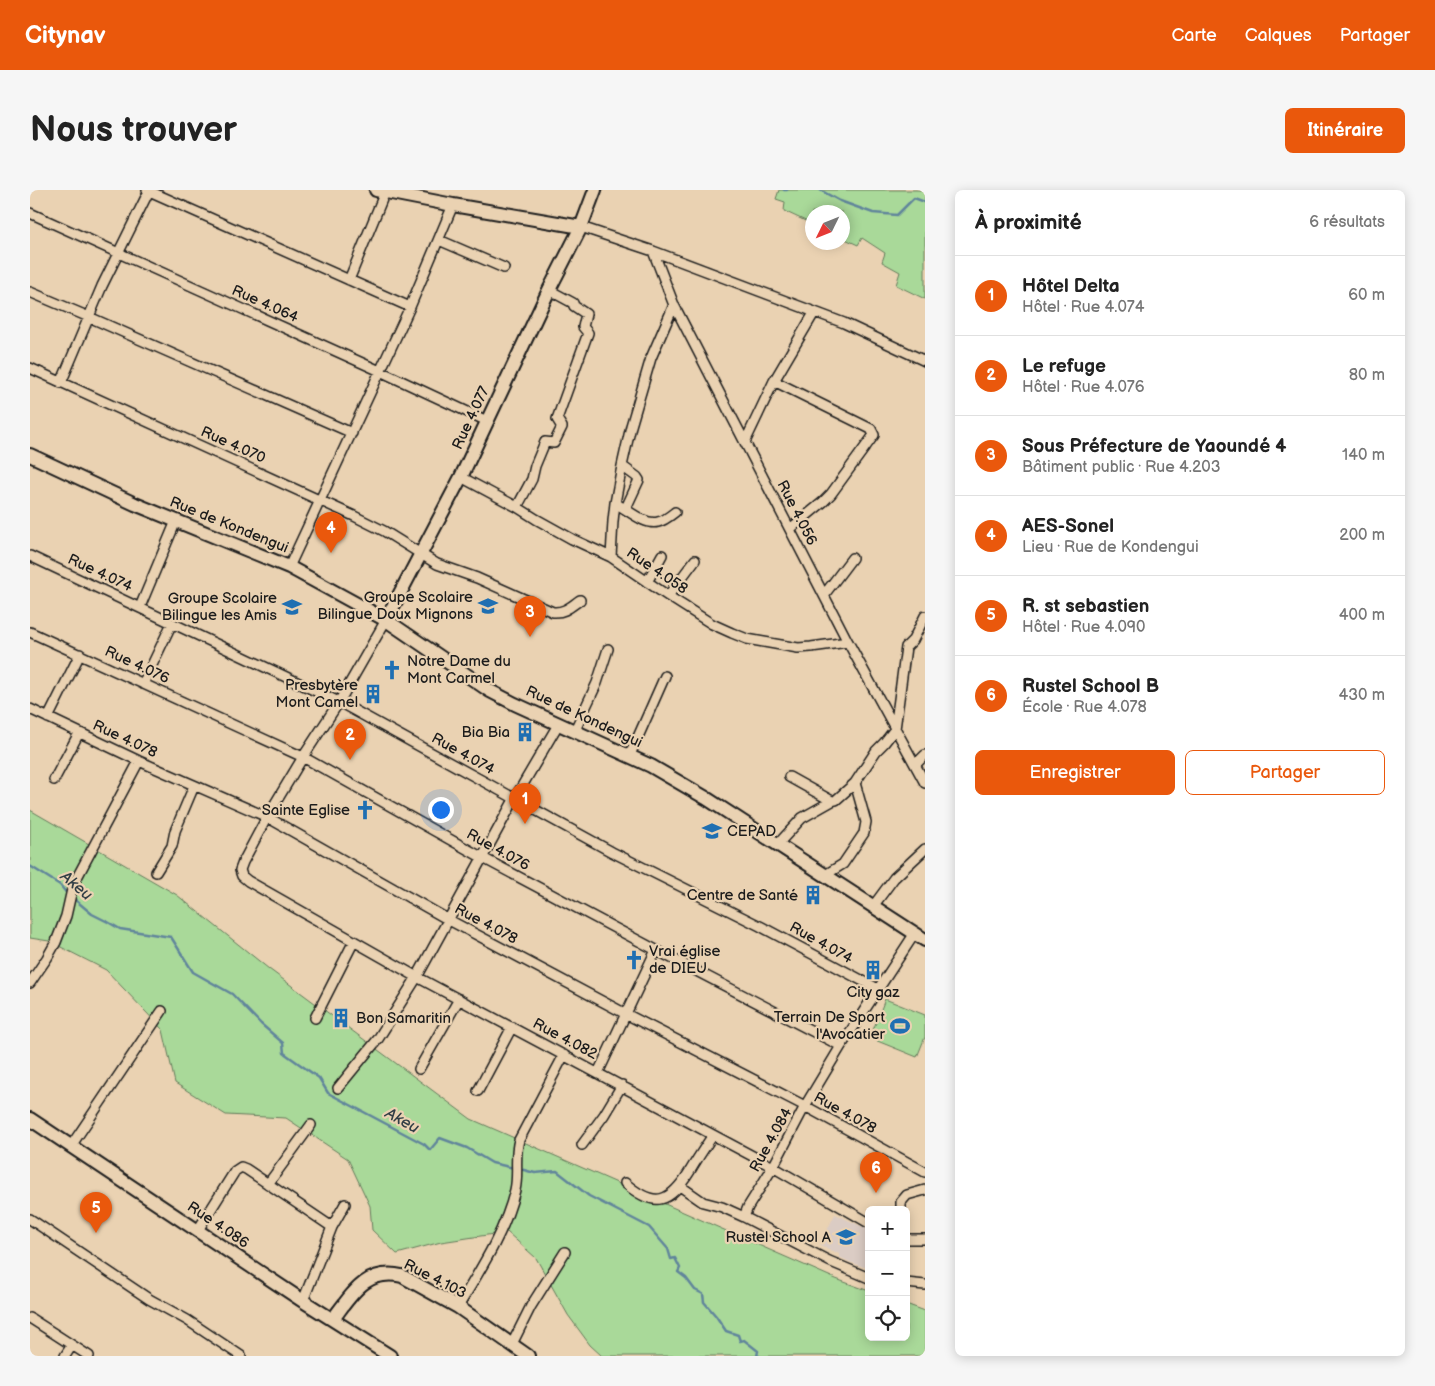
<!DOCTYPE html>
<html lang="fr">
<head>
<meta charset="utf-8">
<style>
	body { margin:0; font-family:"Balsamiq Sans",sans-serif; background:#f6f6f6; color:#222 }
	.controls { position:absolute; right:15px; bottom:15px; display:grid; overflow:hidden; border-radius:8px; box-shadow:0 2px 12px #0003 }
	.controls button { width:45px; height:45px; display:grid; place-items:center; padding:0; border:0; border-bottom:1px solid #e0e0e0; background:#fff; color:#222; font:25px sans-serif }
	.compass { position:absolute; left:775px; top:15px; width:45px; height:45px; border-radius:50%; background:#fff; box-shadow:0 2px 12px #0003; rotate:227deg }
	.you { position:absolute; left:410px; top:619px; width:18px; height:18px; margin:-12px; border:4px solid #fff; border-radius:50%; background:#1a73e8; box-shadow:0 0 0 8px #1a73e833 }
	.badge { display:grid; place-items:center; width:32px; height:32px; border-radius:50%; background:#ea580c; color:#fff; font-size:16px; font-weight:700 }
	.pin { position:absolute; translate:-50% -41px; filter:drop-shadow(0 1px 2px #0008) }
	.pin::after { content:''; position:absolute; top:26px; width:18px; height:15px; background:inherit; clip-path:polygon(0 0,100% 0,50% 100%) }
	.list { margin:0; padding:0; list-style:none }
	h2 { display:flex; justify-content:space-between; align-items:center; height:65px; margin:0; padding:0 20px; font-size:21px }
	h2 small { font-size:16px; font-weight:400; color:#767676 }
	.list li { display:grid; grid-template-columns:32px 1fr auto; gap:15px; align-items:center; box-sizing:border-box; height:80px; padding:0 20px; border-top:1px solid #e0e0e0 }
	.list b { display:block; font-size:19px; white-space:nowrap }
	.list p { margin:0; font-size:16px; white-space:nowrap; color:#767676 }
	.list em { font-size:16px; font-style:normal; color:#767676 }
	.actions { display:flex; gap:10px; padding:15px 20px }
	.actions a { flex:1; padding:11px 0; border:1px solid #ea580c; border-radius:8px; text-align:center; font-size:18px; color:#ea580c }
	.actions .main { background:#ea580c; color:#fff }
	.icon { flex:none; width:28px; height:28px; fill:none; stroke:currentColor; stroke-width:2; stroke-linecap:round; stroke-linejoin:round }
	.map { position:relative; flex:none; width:895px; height:1166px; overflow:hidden; border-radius:8px }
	header { display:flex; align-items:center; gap:30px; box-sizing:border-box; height:70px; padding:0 25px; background:#ea580c; color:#fff }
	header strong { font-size:24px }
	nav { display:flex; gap:28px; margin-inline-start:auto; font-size:18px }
	.intro { display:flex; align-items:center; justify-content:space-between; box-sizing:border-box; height:120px; padding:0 30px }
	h1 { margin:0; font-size:35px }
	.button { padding:12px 22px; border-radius:8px; background:#ea580c; color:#fff; font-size:18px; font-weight:700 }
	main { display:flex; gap:30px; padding:0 30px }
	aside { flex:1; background:#fff; border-radius:8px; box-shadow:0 2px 12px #0003 }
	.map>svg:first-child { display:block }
	.built { fill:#dbccc4 }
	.green { fill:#a9d999; stroke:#627a5a }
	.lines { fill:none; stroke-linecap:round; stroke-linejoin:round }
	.stream { stroke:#61859b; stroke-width:2.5 }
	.street-casing { stroke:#1c1c1c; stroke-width:12 }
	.secondary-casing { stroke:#1c1c1c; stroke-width:16 }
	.street { stroke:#ead2b2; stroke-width:9 }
	.secondary { stroke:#ead2b2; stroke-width:12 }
	.labels { text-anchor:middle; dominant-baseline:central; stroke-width:4.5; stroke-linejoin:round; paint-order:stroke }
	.street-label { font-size:15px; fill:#1c1c1c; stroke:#ead2b2 }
	.poi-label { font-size:15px; fill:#1c1c1c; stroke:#ead2b2; text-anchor:end }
	.water-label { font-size:16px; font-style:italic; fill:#333f46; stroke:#ead2b2 }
</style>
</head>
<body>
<header>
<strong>Citynav</strong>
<nav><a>Carte</a><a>Calques</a><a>Partager</a></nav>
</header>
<div class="intro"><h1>Nous trouver</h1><a class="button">Itinéraire</a></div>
<main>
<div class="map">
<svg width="895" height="1166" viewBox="0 0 895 1166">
	<rect width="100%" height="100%" fill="#ead2b2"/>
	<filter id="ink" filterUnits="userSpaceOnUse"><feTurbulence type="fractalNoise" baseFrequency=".02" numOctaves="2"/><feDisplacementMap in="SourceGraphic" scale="10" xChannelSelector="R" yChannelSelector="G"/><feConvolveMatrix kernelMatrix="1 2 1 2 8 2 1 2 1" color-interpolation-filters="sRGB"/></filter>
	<g filter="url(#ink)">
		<path class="built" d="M805,1024L839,1040V1078H837L822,1073L809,1067V1064L790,1055Z"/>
		<path class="green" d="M749,0H895V109L866,95L870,82L852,72L855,63L832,48L828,55L813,48L812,22H782V34L754,21L755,12L746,9Z
			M0,620L147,705L239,779L441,929L806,1089L839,1101V1147H876V1114L895,1121V1166H572L560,1155L538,1125L506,1068L477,1042L411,1052L367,1064L342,1040L340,1016L318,969L256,928L196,925L145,893L133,840L76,780L19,751L0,748Z
			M855,809L895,825V847L887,867L840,848Z"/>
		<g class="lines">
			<path class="stream" d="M754,0H757
				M790,0L810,11L843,23L867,25L884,8L895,12
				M0,676L30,695L38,705
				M43,708L62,724L78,732L90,739L141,747L163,782L202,804L231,834L253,853L254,863L289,888L298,903L394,954L400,960L410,948L437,958L462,973L484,978
				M490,979L505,983L527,981L559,1006L619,1037L638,1059L641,1069L645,1068L650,1078L648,1082L656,1088L665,1100L673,1104L674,1112L686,1126L696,1141L708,1145L710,1151L714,1150L728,1161L727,1166H729"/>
			<defs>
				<path id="street" d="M117,0L380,117
					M0,23L350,181L457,231
					M551,37L623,61L814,133L895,171
					M409,50L474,78
					M623,61L644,115L818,452L895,593
					M319,90L355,2
					M0,102L59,127L322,243
					M0,178L324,326L354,341L407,374L447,388L523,422C535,423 541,416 550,410
					M744,191L841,239L844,245L801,304L793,312L760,339
					M31,193L72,96L119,1
					M715,252L744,191L784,123
					M592,276L607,287L609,290L596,318
					M431,287L487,317L506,329L542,349L581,367L638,406L682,434L702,443L717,449L768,458L781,457L818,452
					M585,313C597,319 615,336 628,332C634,331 640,326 645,322
					M487,317L502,289L505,276L515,252L524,253L532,237L527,229L558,143L553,137L556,124L544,116L543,113L519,100
					M0,366L309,512L582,662L730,736L848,799
					M581,367L583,331L585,313L592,276L601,236L621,168L644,115
					M259,377L380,117L423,15
					M617,392L632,365
					M794,405L822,368
					M638,406L665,370
					M110,417L146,331
					M356,430L309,512L273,567L237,627L213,672L210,680L212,686L218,691L387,787L743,977L839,1033
					M0,442L273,567L453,668L626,760L811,856
					M113,494L142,433
					M0,519L109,571L237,627L419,730L596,824L775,916L895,982
					M18,528L50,464
					M545,540L567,493L578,459
					M600,565L635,486
					M886,574L895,565
					M759,587L802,611L806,610L825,593
					M24,590L49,543
					M747,655L772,628L802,611
					M126,682L142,656L145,641L164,596
					M795,685L813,674L834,643L836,632L825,593L846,561L854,553L865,539L876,457L883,450L895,426
					M844,715L864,688L895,659
					M0,793L17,768L26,752L36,726L43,695L109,571
					M285,828L324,751
					M389,879L429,809
					M568,883L626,760
					M308,898L348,849L387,787L485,608L529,533
					M448,901L482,837
					M552,955L574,925L592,895
					M41,956L132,821
					M595,993C625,1019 640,1013 660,981C667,969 675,957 683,945
					M238,994L281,935
					M650,996L673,1012L692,1017L714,1027
					M871,1020V1012L877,1005L895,1000
					M0,1029L119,1109L157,1130L211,1166
					M302,1037L315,1014
					M168,1040L205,981L211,977L216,979L302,1037L273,1111
					M876,1049H895
					M839,1088L799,1071L714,1027L718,1017L743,977L775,916L811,856L885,743
					M876,1093L895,1095
					M428,1117C450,1080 475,1042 485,1000C489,984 484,966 489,950L534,865
					M0,1128L59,1166
					M482,1154L501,1116L535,1062
					M35,1166L42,1155"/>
				<path id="secondary" d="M346,0L423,15L551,37
					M0,265L105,314L259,377L356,430L460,501L485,514L621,576L676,608L895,750
					M356,430L431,287L519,100L551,37L565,0
					M0,929L273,1111L360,1166
					M303,1129C322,1104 336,1078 372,1086L428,1117L498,1166"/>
			</defs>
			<use href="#street" class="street-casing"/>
			<use href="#secondary" class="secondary-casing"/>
			<use href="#street" class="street"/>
			<use href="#secondary" class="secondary"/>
		</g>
	</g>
	<defs>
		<symbol id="school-bare" viewBox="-9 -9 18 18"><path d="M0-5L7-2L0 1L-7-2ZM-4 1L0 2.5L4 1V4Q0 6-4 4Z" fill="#1f6fb2" stroke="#ead2b2" stroke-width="2.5" paint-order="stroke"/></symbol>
		<symbol id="church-bare" viewBox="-9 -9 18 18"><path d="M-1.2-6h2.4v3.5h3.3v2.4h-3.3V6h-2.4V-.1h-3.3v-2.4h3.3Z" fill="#1f6fb2" stroke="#ead2b2" stroke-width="2.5" paint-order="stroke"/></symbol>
		<symbol id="building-bare" viewBox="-9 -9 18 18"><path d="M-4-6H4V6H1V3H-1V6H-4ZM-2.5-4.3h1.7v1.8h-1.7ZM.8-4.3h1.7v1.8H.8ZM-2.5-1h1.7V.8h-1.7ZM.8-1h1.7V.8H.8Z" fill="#1f6fb2" stroke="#ead2b2" stroke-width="2.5" paint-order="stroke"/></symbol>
		<symbol id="stadium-bare" viewBox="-9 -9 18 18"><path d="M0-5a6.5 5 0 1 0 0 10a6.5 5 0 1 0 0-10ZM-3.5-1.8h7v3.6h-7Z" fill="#1f6fb2" stroke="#ead2b2" stroke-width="2.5" paint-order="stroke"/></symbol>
	</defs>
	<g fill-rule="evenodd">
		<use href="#school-bare" x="444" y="402" width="28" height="28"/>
		<use href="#school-bare" x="248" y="403" width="28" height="28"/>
		<use href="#church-bare" x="348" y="466" width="28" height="28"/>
		<use href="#building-bare" x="329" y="490" width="28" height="28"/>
		<use href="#building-bare" x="481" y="528" width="28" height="28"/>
		<use href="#church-bare" x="321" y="606" width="28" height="28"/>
		<use href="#school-bare" x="668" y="627" width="28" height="28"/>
		<use href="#building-bare" x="769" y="691" width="28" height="28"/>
		<use href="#church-bare" x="590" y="756" width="28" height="28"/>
		<use href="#building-bare" x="829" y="766" width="28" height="28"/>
		<use href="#building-bare" x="297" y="814" width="28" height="28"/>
		<use href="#stadium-bare" x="856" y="822" width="28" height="28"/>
		<use href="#school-bare" x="802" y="1033" width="28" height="28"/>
	</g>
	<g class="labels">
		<g class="street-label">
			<text transform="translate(235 114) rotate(24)">Rue 4.064</text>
			<text transform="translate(441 228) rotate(-65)">Rue 4.077</text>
			<text transform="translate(203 255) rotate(24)">Rue 4.070</text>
			<text transform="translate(767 323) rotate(63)">Rue 4.056</text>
			<text transform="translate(199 335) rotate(22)">Rue de Kondengui</text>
			<text transform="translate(627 381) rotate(34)">Rue 4.058</text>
			<text transform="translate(70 383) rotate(25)">Rue 4.074</text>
			<text transform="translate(107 475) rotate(25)">Rue 4.076</text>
			<text transform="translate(554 527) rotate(25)">Rue de Kondengui</text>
			<text transform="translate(95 549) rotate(25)">Rue 4.078</text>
			<text transform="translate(433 564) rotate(29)">Rue 4.074</text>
			<text transform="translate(468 660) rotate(29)">Rue 4.076</text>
			<text transform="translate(456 734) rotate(28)">Rue 4.078</text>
			<text transform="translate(791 753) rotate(29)">Rue 4.074</text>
			<text transform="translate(535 849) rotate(28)">Rue 4.082</text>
			<text transform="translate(815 923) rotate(29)">Rue 4.078</text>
			<text transform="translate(741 950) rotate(-61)">Rue 4.084</text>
			<text transform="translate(188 1035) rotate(34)">Rue 4.086</text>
			<text transform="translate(405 1089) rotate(27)">Rue 4.103</text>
		</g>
		<g class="poi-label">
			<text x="443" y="407">Groupe Scolaire<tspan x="443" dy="17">Bilingue Doux Mignons</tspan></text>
			<text x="247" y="408">Groupe Scolaire<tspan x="247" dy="17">Bilingue les Amis</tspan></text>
			<text x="377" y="471" text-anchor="start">Notre Dame du<tspan x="377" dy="17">Mont Carmel</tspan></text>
			<text x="328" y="495">Presbytère<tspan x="328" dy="17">Mont Camel</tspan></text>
			<text x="480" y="542">Bia Bia</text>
			<text x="320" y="620">Sainte Eglise</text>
			<text x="697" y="641" text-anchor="start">CEPAD</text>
			<text x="768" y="705">Centre de Santé</text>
			<text x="619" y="761" text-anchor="start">Vrai église<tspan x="619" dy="17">de DIEU</tspan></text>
			<text x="843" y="802" text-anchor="middle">City gaz</text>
			<text x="855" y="827">Terrain De Sport<tspan x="855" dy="17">l'Avocatier</tspan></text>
			<text x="326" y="828" text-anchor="start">Bon Samaritin</text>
			<text x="801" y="1047">Rustel School A</text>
		</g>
		<g class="water-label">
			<text transform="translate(46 696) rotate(40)">Akeu</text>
			<text transform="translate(372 931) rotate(29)">Akeu</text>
		</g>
	</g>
</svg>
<div class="controls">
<button>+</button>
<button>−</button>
<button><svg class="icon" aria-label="locate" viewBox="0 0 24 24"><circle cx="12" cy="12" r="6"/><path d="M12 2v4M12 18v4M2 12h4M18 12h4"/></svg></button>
</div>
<svg class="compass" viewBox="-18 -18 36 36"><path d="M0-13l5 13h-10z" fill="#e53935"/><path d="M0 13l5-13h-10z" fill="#767676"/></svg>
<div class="you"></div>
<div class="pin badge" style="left:495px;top:634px">1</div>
<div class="pin badge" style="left:320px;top:570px">2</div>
<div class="pin badge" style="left:500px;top:447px">3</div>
<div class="pin badge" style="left:301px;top:363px">4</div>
<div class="pin badge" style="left:66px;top:1043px">5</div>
<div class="pin badge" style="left:846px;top:1003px">6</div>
</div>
<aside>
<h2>À proximité<small>6 résultats</small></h2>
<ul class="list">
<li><span class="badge">1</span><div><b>Hôtel Delta</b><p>Hôtel · Rue 4.074</p></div><em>60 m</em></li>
<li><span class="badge">2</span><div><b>Le refuge</b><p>Hôtel · Rue 4.076</p></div><em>80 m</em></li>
<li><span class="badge">3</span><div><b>Sous Préfecture de Yaoundé 4</b><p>Bâtiment public · Rue 4.203</p></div><em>140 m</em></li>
<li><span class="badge">4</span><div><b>AES-Sonel</b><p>Lieu · Rue de Kondengui</p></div><em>200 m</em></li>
<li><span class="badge">5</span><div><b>R. st sebastien</b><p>Hôtel · Rue 4.090</p></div><em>400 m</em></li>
<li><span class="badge">6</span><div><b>Rustel School B</b><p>École · Rue 4.078</p></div><em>430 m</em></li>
</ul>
<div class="actions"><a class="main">Enregistrer</a><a>Partager</a></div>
</aside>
</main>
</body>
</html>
